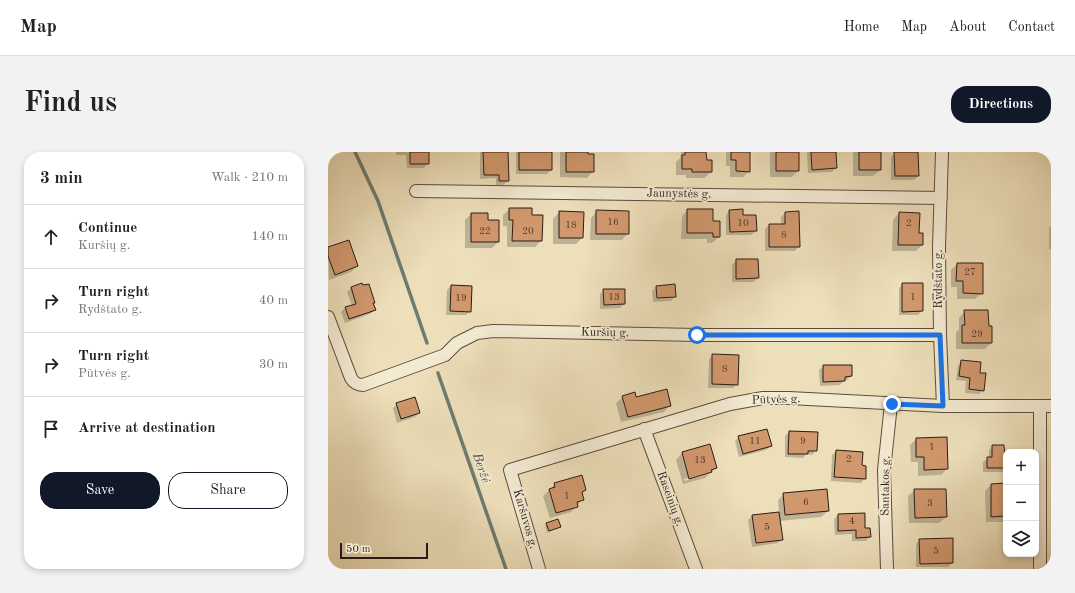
<!DOCTYPE html>
<html lang="en">
<head>
<meta charset="utf-8">
<style>
	body { margin:0; font-family:"Old Standard TT",serif; background:#f2f2f2; color:#222 }
	.controls { position:absolute; right:12px; bottom:12px; display:grid; overflow:hidden; border-radius:8px; box-shadow:0 2px 6px #0003 }
	.controls button { width:36px; height:36px; display:grid; place-items:center; padding:0; border:0; border-bottom:1px solid #e0e0e0; background:#fff; color:#222; font:20px sans-serif }
	.scale { position:absolute; left:12px; bottom:10px; width:88px; box-sizing:border-box; padding-left:4px; border:2px solid #2b1b16; border-top:0; font-size:11px; line-height:14px; white-space:nowrap; color:#2b1b16; -webkit-text-stroke:3px #f3ead2; paint-order:stroke }
	.stop { position:absolute; width:12px; height:12px; margin:-9px; border:3px solid #1a73e8; border-radius:50%; background:#fff }
	.stop.end { background:#1a73e8; border-color:#fff; box-shadow:0 1px 4px #0008 }
	.list { margin:0; padding:0; list-style:none }
	h2 { display:flex; justify-content:space-between; align-items:center; height:52px; margin:0; padding:0 16px; font-size:17px }
	h2 small { font-size:13px; font-weight:400; color:#767676 }
	.list li { display:grid; grid-template-columns:26px 1fr auto; gap:12px; align-items:center; box-sizing:border-box; height:64px; padding:0 16px; border-top:1px solid #e0e0e0 }
	.list b { display:block; font-size:15px; white-space:nowrap }
	.list p { margin:0; font-size:13px; white-space:nowrap; color:#767676 }
	.list em { font-size:13px; font-style:normal; color:#767676 }
	.actions { display:flex; gap:8px; padding:12px 16px }
	.actions a { flex:1; padding:9px 0; border:1px solid #111827; border-radius:16px; text-align:center; font-size:14px; color:#111827 }
	.actions .main { background:#111827; color:#fff }
	.icon { flex:none; width:22px; height:22px; fill:none; stroke:currentColor; stroke-width:2; stroke-linecap:round; stroke-linejoin:round }
	.map { position:relative; flex:none; width:723px; height:417px; overflow:hidden; border-radius:16px }
	header { display:flex; align-items:center; gap:24px; box-sizing:border-box; height:56px; padding:0 20px; background:#fff; border-bottom:1px solid #e0e0e0 }
	header strong { font-size:19px }
	nav { display:flex; gap:22px; margin-inline-start:auto; font-size:14px }
	.intro { display:flex; align-items:center; justify-content:space-between; box-sizing:border-box; height:96px; padding:0 24px }
	h1 { margin:0; font-size:28px }
	.button { padding:10px 18px; border-radius:16px; background:#111827; color:#fff; font-size:14px; font-weight:700 }
	main { display:flex; gap:24px; padding:0 24px }
	aside { flex:1; background:#fff; border-radius:16px; box-shadow:0 2px 6px #0003 }
	.map>svg:first-child { display:block }
	.shadow { fill:#0003; fill-rule:evenodd }
	.lines { fill:none; stroke-linecap:round; stroke-linejoin:round }
	.stream { stroke:#6d7c71; stroke-width:3.5 }
	.building { fill:#d1976d; stroke:#2b1b16 }
	.minor-casing { stroke:#5c4c3f; stroke-width:14 }
	.minor { stroke:#f3ead2; stroke-width:12 }
	.route { stroke:#1a73e8; stroke-width:5 }
	.labels { text-anchor:middle; dominant-baseline:central; stroke-width:3.5; stroke-linejoin:round; paint-order:stroke }
	.number-label { font-size:10px; fill:#543a2c }
	.street-label { font-size:12px; fill:#2b1b16; stroke:#f3ead2 }
	.water-label { font-size:13px; font-style:italic; fill:#4c4c43; stroke:#f3ead2 }
</style>
</head>
<body>
<header>
<strong>Map</strong>
<nav><a>Home</a><a>Map</a><a>About</a><a>Contact</a></nav>
</header>
<div class="intro"><h1>Find us</h1><a class="button">Directions</a></div>
<main>
<aside>
<h2>3 min<small>Walk · 210 m</small></h2>
<ul class="list">
<li><svg class="icon" aria-label="ahead" viewBox="0 0 24 24"><path d="M12 20V5M6 11l6-6 6 6"/></svg><div><b>Continue</b><p>Kuršių g.</p></div><em>140 m</em></li>
<li><svg class="icon" aria-label="right" viewBox="0 0 24 24"><path d="M7 20v-9h11M14 6l5 5-5 5"/></svg><div><b>Turn right</b><p>Rydštato g.</p></div><em>40 m</em></li>
<li><svg class="icon" aria-label="right" viewBox="0 0 24 24"><path d="M7 20v-9h11M14 6l5 5-5 5"/></svg><div><b>Turn right</b><p>Pūtvės g.</p></div><em>30 m</em></li>
<li><svg class="icon" aria-label="arrive" viewBox="0 0 24 24"><path d="M6 21V4h12l-3 4 3 4H6"/></svg><div><b>Arrive at destination</b></div></li>
</ul>
<div class="actions"><a class="main">Save</a><a>Share</a></div>
</aside>
<div class="map">
<svg width="723" height="417" viewBox="0 0 723 417">
	<rect width="100%" height="100%" fill="#eddfba"/>
	<filter id="stains"><feTurbulence type="fractalNoise" baseFrequency=".005" numOctaves="4"/><feColorMatrix values="0 0 0 0 .2 0 0 0 0 .09 0 0 0 0 .02 0 0 0 .5 -.17"/></filter>
	<radialGradient id="worn" r=".72"><stop offset=".6" stop-color="#630" stop-opacity="0"/><stop offset="1" stop-color="#630" stop-opacity=".3"/></radialGradient>
	<path class="shadow" d="M68,0H100V11L96,16H79L78,3H68Z
		M152,0H170L180,29L175,33H168V26L152,27Z
		M188,0H223V18L219,22H188Z
		M232,0H259L265,19L259,26L232,25Z
		M353,0H377L378,9L383,20L376,26H358V23H348V10L352,6Z
		M398,0H421V19L415,25H402V14H398Z
		M442,0H470V19L464,25H442Z
		M479,0H507L508,16L504,20L480,21Z
		M525,0H552V18L545,24H525Z
		M567,1L590,24L586,28H563V5Z
		M182,57L203,64L213,89L207,95H179V74H175V63Z
		M360,58L384,70L391,85L384,91H379V87H353L354,64Z
		M269,59L300,81L294,88H262L263,66Z
		M402,59L414,64L428,79L423,83H398V63Z
		M231,60L254,86L248,92H225V67Z
		M457,61L471,94L467,99H437V77L441,73H453V65Z
		M571,61L590,82H594V93L588,99H564L565,68Z
		M143,62L159,69L170,90L164,96H137V68Z
		M723,74V97H721V76Z
		M0,96L29,114L23,120L1,128Z
		M408,108L430,126L425,130H404V113Z
		M629,112L654,141L647,147H629V135H623V118Z
		M575,132L594,159L590,163H571V136Z
		M123,134L142,159L138,163H118L119,138Z
		M328,135L347,144L343,149L325,150L324,139Z
		M23,136L46,150L44,152L47,158L42,162L17,171L13,160L17,156L24,154L19,140Z
		M276,138H296V152L292,156L272,157V142Z
		M637,159L660,175L663,191L657,197H628V180L631,178V166Z
		M385,203L409,232L405,236H380L381,207Z
		M634,209L651,222L655,238L651,242L637,241L638,229L628,228L630,213Z
		M496,214L523,224L519,228H516L512,233L492,234L491,218Z
		M295,245L307,246L342,253L336,260L293,270L288,251Z
		M69,252L91,261L87,265L69,271L65,256Z
		M461,280L488,298L484,303L478,302L475,306L457,305V284Z
		M411,285L443,294L438,298L411,305L407,289Z
		M619,286V317L613,323L590,324V310H583L582,293L588,287Z
		M382,293L388,316L377,326L355,332L348,308L354,301ZM384,319L381,322L357,329L356,327Z
		M665,294L675,304H678V320H655V310L661,306V298Z
		M508,299L533,314L537,326L533,331L503,329L504,303Z
		M227,332L257,338L253,342L255,347L243,360L222,366L215,344Z
		M678,332V370H658L657,339L663,333Z
		M587,338L618,365L611,371H581L580,344Z
		M456,342L500,359L493,365L451,369L454,387L450,391L424,395L420,368L424,364L451,361L450,348Z
		M510,363L537,377L542,385L538,389H524V382L507,383L506,367Z
		M218,372L232,375L219,381L217,374Z
		M592,388L624,411L620,415H588V392Z"/>
	<g class="lines">
		<path class="stream" d="M27,0L50,49L99,191
			M110,221L178,417"/>
	</g>
	<path class="building" d="M82,0H101V12H82Z
		M155,0H180L181,29H171V23H156Z
		M191,0H224V18H191Z
		M238,0H260V2H266V20H238Z
		M357,0H378L379,8H384V20H364V17H354V3H357Z
		M403,0H422V20L408,19V8H403Z
		M448,0H471V19H448Z
		M483,0H508L509,16L484,18Z
		M531,0H553V18H531Z
		M566,0H590L591,24H567Z
		M181,56H204V63H215L214,89H184L185,68H181Z
		M359,57H385V69H392V85H385V81H359Z
		M415,57V63H428L429,79L402,80L401,58Z
		M268,58L301,59V82H268Z
		M231,59L256,60L255,86H231Z
		M471,59L472,95H441V72H457V60Z
		M571,60L592,61L591,81H595V93H570Z
		M143,61H160V68H171V90H143Z
		M21,88L30,114L7,123L0,104V95Z
		M408,107H430L431,126L408,127Z
		M629,111H655V142L635,141V129H628Z
		M34,131L35,133L41,132L47,151H45L48,158L21,167L17,155L28,152L23,135Z
		M574,131H595V159L574,160Z
		M347,132L348,145L329,146L328,134Z
		M123,133L144,134L143,160L122,159Z
		M275,137H297V152L276,153Z
		M636,158H660L661,174H664V191H634V173H637Z
		M384,202L411,203L410,233L384,232Z
		M633,208L653,210L652,221H658L656,239L641,237L642,226L631,224Z
		M495,213H524V224L517,225V229L495,230Z
		M339,237L343,254L300,265L294,244L307,240L308,245Z
		M87,245L92,261L73,267L68,251Z
		M439,277L444,294L415,302L410,284Z
		M461,279L490,280L489,299H480V302H460Z
		M619,285L620,317L596,318V305H588V286Z
		M382,292L389,316L383,318L384,320L361,327L354,300Z
		M664,293H676L678,316H659V305H664Z
		M508,298L535,300L534,313L538,314V327L506,325Z
		M254,323L258,338L254,340L256,348L249,350L250,355L228,361L221,337L227,335L226,331Z
		M678,331V364L663,365V332Z
		M499,337L501,359L457,363L455,341Z
		M586,337H618L619,365L587,366Z
		M451,360L455,388L428,391L424,363Z
		M537,361V376H542L543,385L528,386V378L510,379V362Z
		M230,367L233,375L221,379L218,371Z
		M625,386V411L592,412L591,387Z"/>
	<g class="lines">
		<defs>
			<path id="minor" d="M614,0L611,95L612,183L615,254
				M88,39L613,46
				M0,165L23,226C26,231 29,233 35,233L117,203L129,191L149,181L165,179L369,183H612
				M316,277L368,417
				M211,417L182,318L402,252L435,246H461L615,254H723
				M559,417L556,318L563,252
				M712,417V254"/>
		</defs>
		<use href="#minor" class="minor-casing"/>
		<use href="#minor" class="minor"/>
	</g>
	<g class="lines">
		<path class="route" d="M369,183H612L615,254L564,252"/>
	</g>
	<g class="labels">
		<g class="number-label">
			<text x="285" y="70">16</text>
			<text x="415" y="71">10</text>
			<text x="581" y="71">2</text>
			<text x="243" y="73">18</text>
			<text x="157" y="79">22</text>
			<text x="200" y="79">20</text>
			<text x="456" y="83">8</text>
			<text x="642" y="120">27</text>
			<text x="286" y="145">13</text>
			<text x="585" y="145">1</text>
			<text x="133" y="146">19</text>
			<text x="649" y="182">29</text>
			<text x="397" y="217">8</text>
			<text x="427" y="289">11</text>
			<text x="475" y="289">9</text>
			<text x="604" y="295">1</text>
			<text x="521" y="307">2</text>
			<text x="372" y="308">13</text>
			<text x="239" y="344">1</text>
			<text x="478" y="350">6</text>
			<text x="602" y="351">3</text>
			<text x="524" y="369">4</text>
			<text x="439" y="375">5</text>
			<text x="608" y="399">5</text>
		</g>
		<g class="street-label">
			<text transform="translate(351 42) rotate(1)">Jaunystės g.</text>
			<text transform="translate(611 127) rotate(-90)">Rydštato g.</text>
			<text transform="translate(277 181) rotate(1)">Kuršių g.</text>
			<text transform="translate(448 248) rotate(-2)">Pūtvės g.</text>
			<text transform="translate(558 334) rotate(-89)">Santakos g.</text>
			<text transform="translate(342 347) rotate(70)">Raseinių g.</text>
			<text transform="translate(197 367) rotate(74)">Karšuvos g.</text>
		</g>
		<g class="water-label">
			<text transform="translate(153 316) rotate(71)">Beržė</text>
		</g>
	</g>
	<rect width="100%" height="100%" filter="url(#stains)"/>
	<rect width="100%" height="100%" fill="url(#worn)"/>
</svg>
<div class="controls">
<button>+</button>
<button>−</button>
<button><svg class="icon" aria-label="layers" viewBox="0 0 24 24"><path d="M12 4l9 5-9 5-9-5zM3 14l9 5 9-5"/></svg></button>
</div>
<div class="scale">50 m</div>
<div class="stop" style="left:369px;top:183px"></div>
<div class="stop end" style="left:564px;top:252px"></div>
</div>
</main>
</body>
</html>
